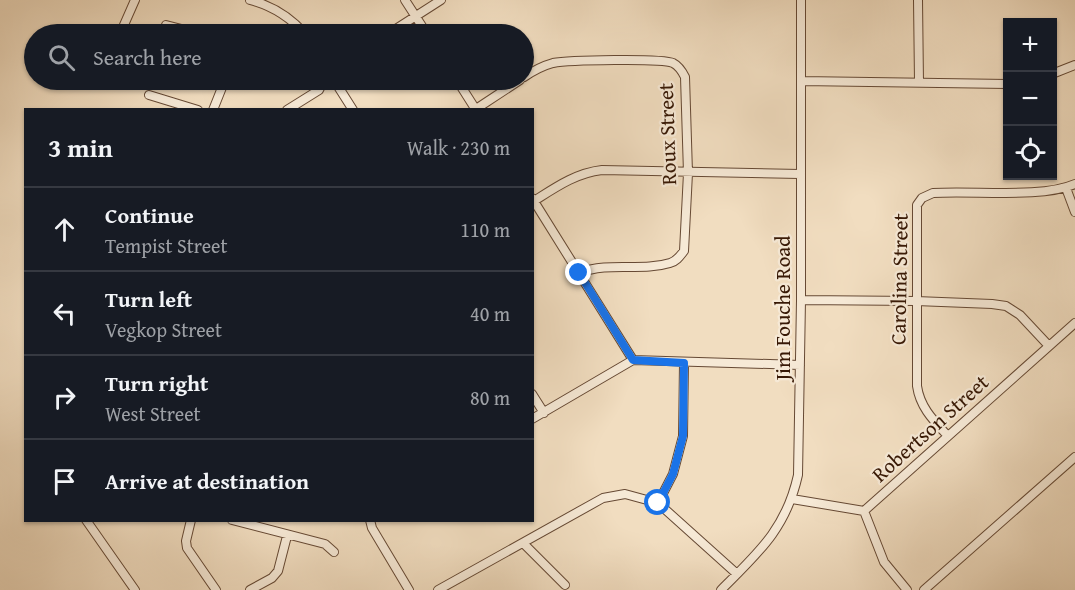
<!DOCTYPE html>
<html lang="en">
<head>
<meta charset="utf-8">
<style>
	body { margin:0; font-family:"Gentium Book Plus",serif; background:#20242c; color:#f1f3f6 }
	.controls { position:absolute; right:18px; top:18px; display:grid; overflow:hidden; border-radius:0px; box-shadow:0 2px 4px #0004 }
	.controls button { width:54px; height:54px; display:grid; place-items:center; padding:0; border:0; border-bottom:2px solid #363941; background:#171b24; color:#f1f3f6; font:30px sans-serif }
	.stop { position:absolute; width:18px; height:18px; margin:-14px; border:4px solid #1a73e8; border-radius:50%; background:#fff }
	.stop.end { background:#1a73e8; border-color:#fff; box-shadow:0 2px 6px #0008 }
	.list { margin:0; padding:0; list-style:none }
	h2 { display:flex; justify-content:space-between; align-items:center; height:78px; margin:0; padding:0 24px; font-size:26px }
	h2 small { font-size:20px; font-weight:400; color:#9ea1a6 }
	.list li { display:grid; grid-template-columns:39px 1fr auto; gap:18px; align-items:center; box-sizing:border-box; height:84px; padding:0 24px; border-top:2px solid #363941 }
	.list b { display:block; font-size:22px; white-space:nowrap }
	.list p { margin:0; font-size:20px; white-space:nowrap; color:#9ea1a6 }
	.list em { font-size:20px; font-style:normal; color:#9ea1a6 }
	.icon { flex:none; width:33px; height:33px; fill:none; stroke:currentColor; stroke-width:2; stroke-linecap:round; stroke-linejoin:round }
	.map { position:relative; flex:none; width:1075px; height:590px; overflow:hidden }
	.search { position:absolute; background:#171b24; box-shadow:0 2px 4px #0004; left:24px; top:24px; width:510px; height:66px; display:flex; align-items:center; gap:15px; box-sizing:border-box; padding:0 21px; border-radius:33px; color:#9ea1a6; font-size:22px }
	.panel { position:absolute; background:#171b24; box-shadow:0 2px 4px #0004; left:24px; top:108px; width:510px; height:414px; border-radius:0px }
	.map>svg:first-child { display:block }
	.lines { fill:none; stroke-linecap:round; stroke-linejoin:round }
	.minor-casing { stroke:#664934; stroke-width:10 }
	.minor { stroke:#f6e9d6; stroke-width:8 }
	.route { stroke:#1a73e8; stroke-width:8 }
	.labels { text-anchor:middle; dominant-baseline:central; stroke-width:4.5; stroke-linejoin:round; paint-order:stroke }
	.street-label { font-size:21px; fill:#371805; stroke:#f6e9d6 }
</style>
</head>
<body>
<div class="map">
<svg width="1075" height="590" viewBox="0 0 1075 590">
	<rect width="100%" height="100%" fill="#f1ddc0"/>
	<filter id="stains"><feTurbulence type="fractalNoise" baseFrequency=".00333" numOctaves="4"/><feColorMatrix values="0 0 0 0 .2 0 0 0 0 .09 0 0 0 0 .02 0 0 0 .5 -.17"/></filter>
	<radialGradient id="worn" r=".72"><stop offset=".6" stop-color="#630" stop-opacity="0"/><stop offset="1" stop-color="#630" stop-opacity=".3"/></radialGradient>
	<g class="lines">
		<defs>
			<path id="minor" d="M250,0C273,6 290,17 305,34
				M405,0L427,34
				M918,0L919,82
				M166,25L201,34
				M120,34L135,0
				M388,34L441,0
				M1052,74L1075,65
				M524,77C533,71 542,66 553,63C568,60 662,58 673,63C679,66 682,71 685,77L688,173L684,251C680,256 677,261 670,263C641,272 610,261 579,273
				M238,80L254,84L259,80
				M334,80L353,110
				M457,80L476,110
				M801,81L1008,84
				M149,95L198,110
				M476,109L520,80
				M213,110L225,80
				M287,110L319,90L321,86L318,80
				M1066,188L1075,212
				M532,198L633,360
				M534,201C556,187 576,173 602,170L800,174
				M801,300L916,301L992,304L1006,306L1020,315L1049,346
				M532,394L544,413
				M532,419L633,360L800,365
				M947,435C933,420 920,407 917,386V205L922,198L933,193C973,190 1041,199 1075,184
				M792,499L864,511L1075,323
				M658,503L673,474L683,436L684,363
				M864,511L884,562L907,590
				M86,520L135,590
				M191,520L186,541L187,548L216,590
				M232,520L325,544L334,552
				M370,520L372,528L409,590
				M523,543L565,585
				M250,590L272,578L278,571L287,536
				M438,590L603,498L625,494L658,503L737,574
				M721,590C758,553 786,529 798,475L801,300V0
				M924,590L1075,457"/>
		</defs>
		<use href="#minor" class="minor-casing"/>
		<use href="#minor" class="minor"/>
	</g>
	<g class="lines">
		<path class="route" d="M579,273L633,360L684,363L683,436L673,474L658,503"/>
	</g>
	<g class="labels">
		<g class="street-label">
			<text transform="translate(667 134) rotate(-92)">Roux Street</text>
			<text transform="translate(899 279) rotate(-89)">Carolina Street</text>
			<text transform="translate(782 308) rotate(-90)">Jim Fouche Road</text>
			<text transform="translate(930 428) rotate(-42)">Robertson Street</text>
		</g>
	</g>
	<rect width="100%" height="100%" filter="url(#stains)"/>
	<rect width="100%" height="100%" fill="url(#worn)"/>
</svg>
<div class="controls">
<button>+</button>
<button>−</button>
<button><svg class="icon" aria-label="locate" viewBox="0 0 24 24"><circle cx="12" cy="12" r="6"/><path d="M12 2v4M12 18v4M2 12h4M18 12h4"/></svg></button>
</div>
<div class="stop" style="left:658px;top:503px"></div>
<div class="stop end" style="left:579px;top:273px"></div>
<div class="search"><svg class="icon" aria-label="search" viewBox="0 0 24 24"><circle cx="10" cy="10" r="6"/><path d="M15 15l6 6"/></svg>Search here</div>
<section class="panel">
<h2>3 min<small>Walk · 230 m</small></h2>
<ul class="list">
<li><svg class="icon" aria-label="ahead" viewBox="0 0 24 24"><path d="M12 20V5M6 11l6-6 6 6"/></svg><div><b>Continue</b><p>Tempist Street</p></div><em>110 m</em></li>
<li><svg class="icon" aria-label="left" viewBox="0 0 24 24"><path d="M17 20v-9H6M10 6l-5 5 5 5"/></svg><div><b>Turn left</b><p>Vegkop Street</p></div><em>40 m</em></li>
<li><svg class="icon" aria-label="right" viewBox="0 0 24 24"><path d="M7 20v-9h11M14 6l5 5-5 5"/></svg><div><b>Turn right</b><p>West Street</p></div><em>80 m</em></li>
<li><svg class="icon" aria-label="arrive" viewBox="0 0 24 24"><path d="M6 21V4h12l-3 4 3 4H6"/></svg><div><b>Arrive at destination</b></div></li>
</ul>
</section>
</div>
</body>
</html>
